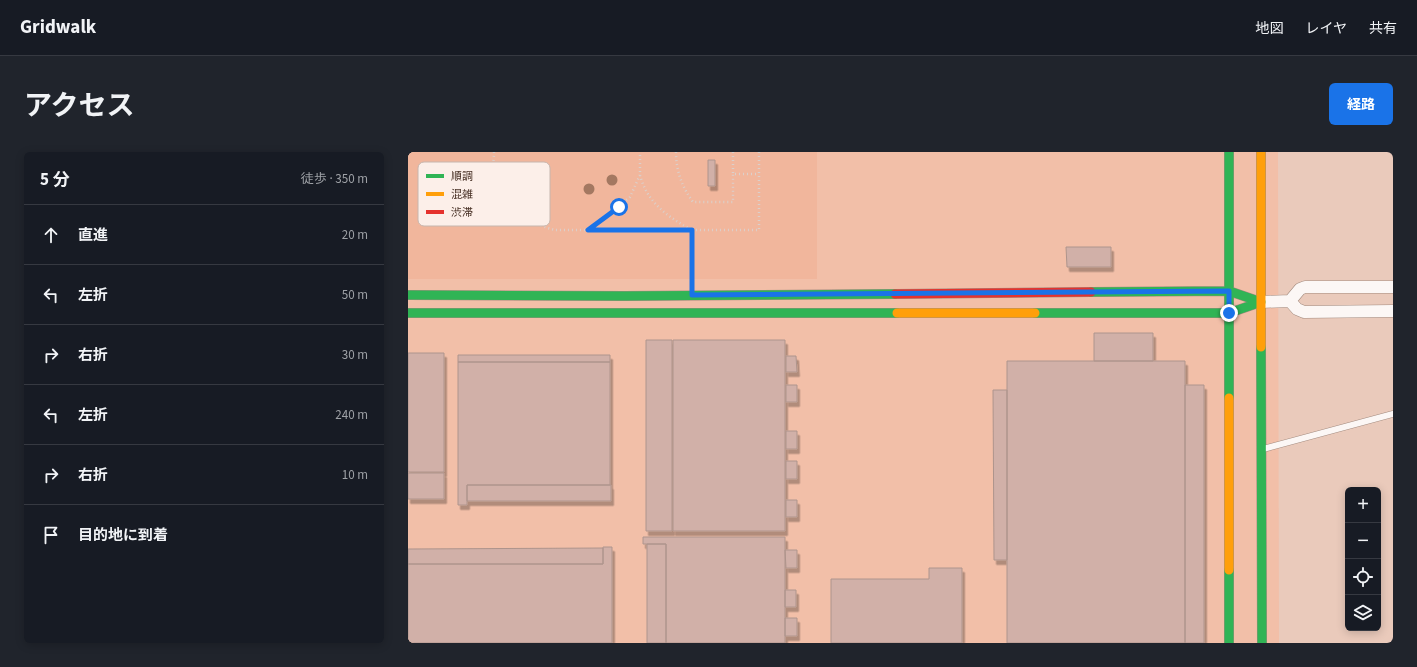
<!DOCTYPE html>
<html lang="ja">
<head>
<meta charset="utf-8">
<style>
	body { margin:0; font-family:"Source Sans 3","Noto Sans JP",sans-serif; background:#20242c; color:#f1f3f6 }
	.controls { position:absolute; right:12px; bottom:12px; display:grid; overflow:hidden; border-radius:6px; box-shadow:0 2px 10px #0003 }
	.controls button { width:36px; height:36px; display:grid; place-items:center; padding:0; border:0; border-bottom:1px solid #363941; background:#171b24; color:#f1f3f6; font:20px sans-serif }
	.stop { position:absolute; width:12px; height:12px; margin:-9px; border:3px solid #1a73e8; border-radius:50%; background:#fff }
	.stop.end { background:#1a73e8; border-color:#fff; box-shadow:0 1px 4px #0008 }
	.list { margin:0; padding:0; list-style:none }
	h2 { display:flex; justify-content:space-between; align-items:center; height:52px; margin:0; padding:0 16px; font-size:17px }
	h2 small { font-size:13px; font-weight:400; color:#9ea1a6 }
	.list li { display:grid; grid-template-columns:26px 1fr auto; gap:12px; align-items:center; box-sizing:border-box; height:60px; padding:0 16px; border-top:1px solid #363941 }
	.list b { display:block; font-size:15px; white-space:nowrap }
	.list em { font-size:13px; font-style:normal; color:#9ea1a6 }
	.icon { flex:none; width:22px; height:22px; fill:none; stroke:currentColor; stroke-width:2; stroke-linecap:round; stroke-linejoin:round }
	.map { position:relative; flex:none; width:985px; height:491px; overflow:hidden; border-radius:6px }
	header { display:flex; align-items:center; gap:24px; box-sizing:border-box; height:56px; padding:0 20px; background:#171b24; border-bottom:1px solid #363941 }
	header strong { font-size:19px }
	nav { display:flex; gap:22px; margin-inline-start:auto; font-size:14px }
	.intro { display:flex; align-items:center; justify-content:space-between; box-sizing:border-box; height:96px; padding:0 24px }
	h1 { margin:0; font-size:28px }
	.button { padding:10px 18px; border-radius:6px; background:#1a73e8; color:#fff; font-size:14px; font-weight:700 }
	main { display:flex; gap:24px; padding:0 24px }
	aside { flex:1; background:#171b24; border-radius:6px; box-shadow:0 2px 10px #0003 }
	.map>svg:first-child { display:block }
	.built { fill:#f2bfa8 }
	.green { fill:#f1b69c }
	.building { fill:#d1b0a8; stroke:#ae948c; filter:url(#shadow) }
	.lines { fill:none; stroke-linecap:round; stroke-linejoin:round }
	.lane-casing { stroke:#a28a7e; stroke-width:7 }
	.street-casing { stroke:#a28a7e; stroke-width:13 }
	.fast-casing { stroke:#a28a7e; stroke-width:10 }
	.slow-casing { stroke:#a28a7e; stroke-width:10 }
	.jam-casing { stroke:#a28a7e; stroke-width:10 }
	.path { stroke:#dbd0cb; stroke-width:2.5; stroke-dasharray:1 3; stroke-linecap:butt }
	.lane { stroke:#fcf7f5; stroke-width:6 }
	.street { stroke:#fcf7f5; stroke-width:12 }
	.fast { stroke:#30b455; stroke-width:9 }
	.slow { stroke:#ff9f0a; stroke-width:9 }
	.jam { stroke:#e5322d; stroke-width:9 }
	.tree { fill:#a47861 }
	.route { stroke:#1a73e8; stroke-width:5 }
	.key { fill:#fcefe9; stroke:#c6b6ae; stroke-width:1 }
	.key-label { font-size:11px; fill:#473025 }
</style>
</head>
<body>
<header>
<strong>Gridwalk</strong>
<nav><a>地図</a><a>レイヤ</a><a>共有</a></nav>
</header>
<div class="intro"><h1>アクセス</h1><a class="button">経路</a></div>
<main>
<aside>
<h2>5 分<small>徒歩 · 350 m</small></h2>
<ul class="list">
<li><svg class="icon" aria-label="ahead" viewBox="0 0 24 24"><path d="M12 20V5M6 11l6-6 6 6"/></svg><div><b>直進</b></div><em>20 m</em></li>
<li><svg class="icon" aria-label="left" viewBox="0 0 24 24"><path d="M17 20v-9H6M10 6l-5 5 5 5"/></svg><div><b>左折</b></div><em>50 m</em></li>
<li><svg class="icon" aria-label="right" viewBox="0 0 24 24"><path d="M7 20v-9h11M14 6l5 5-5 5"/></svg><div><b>右折</b></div><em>30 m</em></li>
<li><svg class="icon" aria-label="left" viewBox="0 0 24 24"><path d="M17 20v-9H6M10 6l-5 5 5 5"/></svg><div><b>左折</b></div><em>240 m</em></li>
<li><svg class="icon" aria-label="right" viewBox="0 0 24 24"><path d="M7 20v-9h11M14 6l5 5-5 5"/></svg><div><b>右折</b></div><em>10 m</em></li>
<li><svg class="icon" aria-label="arrive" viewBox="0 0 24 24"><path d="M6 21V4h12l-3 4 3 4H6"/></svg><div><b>目的地に到着</b></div></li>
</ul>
</aside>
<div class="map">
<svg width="985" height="491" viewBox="0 0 985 491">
	<defs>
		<filter id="shadow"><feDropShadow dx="2.5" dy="4.5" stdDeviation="0" flood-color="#0004"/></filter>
	</defs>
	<rect width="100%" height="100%" fill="#eacabb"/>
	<path class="built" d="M0,0H870L871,491H0Z"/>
	<path class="green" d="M0,0H409V127H0Z"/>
	<path class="building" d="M300,8H307V34H300Z
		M658,95H703V115H659Z
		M686,181H745V209H686Z
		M238,188H264V379H238Z
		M265,188H377V379H265Z
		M0,201H36V320H0Z
		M50,203H202V210H50Z
		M378,204H388L389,220H378Z
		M599,209H777V491H599Z
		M50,210H202V333H59V353H50Z
		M378,233H389V250H378Z
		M777,233H796V491H777Z
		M585,238H599V408H586Z
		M378,279H389V297H378Z
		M378,309H389V327H378Z
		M0,321H36V347H0Z
		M59,333H203V349H59Z
		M378,348H389V365H378Z
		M235,385H377V491H258V392H235Z
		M239,392H258V491H239Z
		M195,395H204V491H0V412H195Z
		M195,396V412H0V397Z
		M377,398H389V416H378Z
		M521,416H554V491H423V427H521Z
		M377,438H388V455H377Z
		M377,466H389V484H377Z"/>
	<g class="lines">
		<defs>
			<path id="lane" d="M855,297L985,262"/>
			<path id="street" d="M882,149L889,157L896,160L985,159
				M853,150L882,149L892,137L897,135H985"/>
			<path id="fast" d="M821,0V246
				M683,140L821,139L853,150
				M0,143L216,144L487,142
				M0,161H489
				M627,161H821L853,150
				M853,195L854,491
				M821,418V491"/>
			<path id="slow" d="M853,0V195
				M489,161H627
				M821,246V418"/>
			<path id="jam" d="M487,142L683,140"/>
		</defs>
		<use href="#lane" class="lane-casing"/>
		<use href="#street" class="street-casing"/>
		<use href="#fast" class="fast-casing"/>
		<use href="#slow" class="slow-casing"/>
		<use href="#jam" class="jam-casing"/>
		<path class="path" d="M86,0C86,9 83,23 86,32C94,54 125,73 147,78H351V0
			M268,0C268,19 274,35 285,50H325V22
			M325,0V22H351
			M232,23C239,51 260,65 284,78V128
			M37,51H100
			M180,77L222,45L232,23V0"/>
		<use href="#lane" class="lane"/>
		<use href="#street" class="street"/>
		<use href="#fast" class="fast"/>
		<use href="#slow" class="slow"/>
		<use href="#jam" class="jam"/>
	</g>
	<g class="tree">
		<circle cx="204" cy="28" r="5.5"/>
		<circle cx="181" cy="37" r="5.5"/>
	</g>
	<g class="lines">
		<path class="route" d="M211,55L180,78H284V143L821,139V161"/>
	</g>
	<rect x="10" y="10" width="132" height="64" rx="6" class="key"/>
	<rect x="18" y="22" width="18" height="4" fill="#30b455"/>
	<rect x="18" y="40" width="18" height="4" fill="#ff9f0a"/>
	<rect x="18" y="58" width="18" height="4" fill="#e5322d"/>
	<g class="key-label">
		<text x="43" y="28">順調</text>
		<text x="43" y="46">混雑</text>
		<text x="43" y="64">渋滞</text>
	</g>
</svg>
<div class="controls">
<button>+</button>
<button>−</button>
<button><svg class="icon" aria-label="locate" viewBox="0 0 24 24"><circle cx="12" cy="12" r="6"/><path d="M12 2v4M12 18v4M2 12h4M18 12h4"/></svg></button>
<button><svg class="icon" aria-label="layers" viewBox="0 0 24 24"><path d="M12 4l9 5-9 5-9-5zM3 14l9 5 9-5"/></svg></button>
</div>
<div class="stop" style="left:211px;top:55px"></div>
<div class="stop end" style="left:821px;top:161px"></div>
</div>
</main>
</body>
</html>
